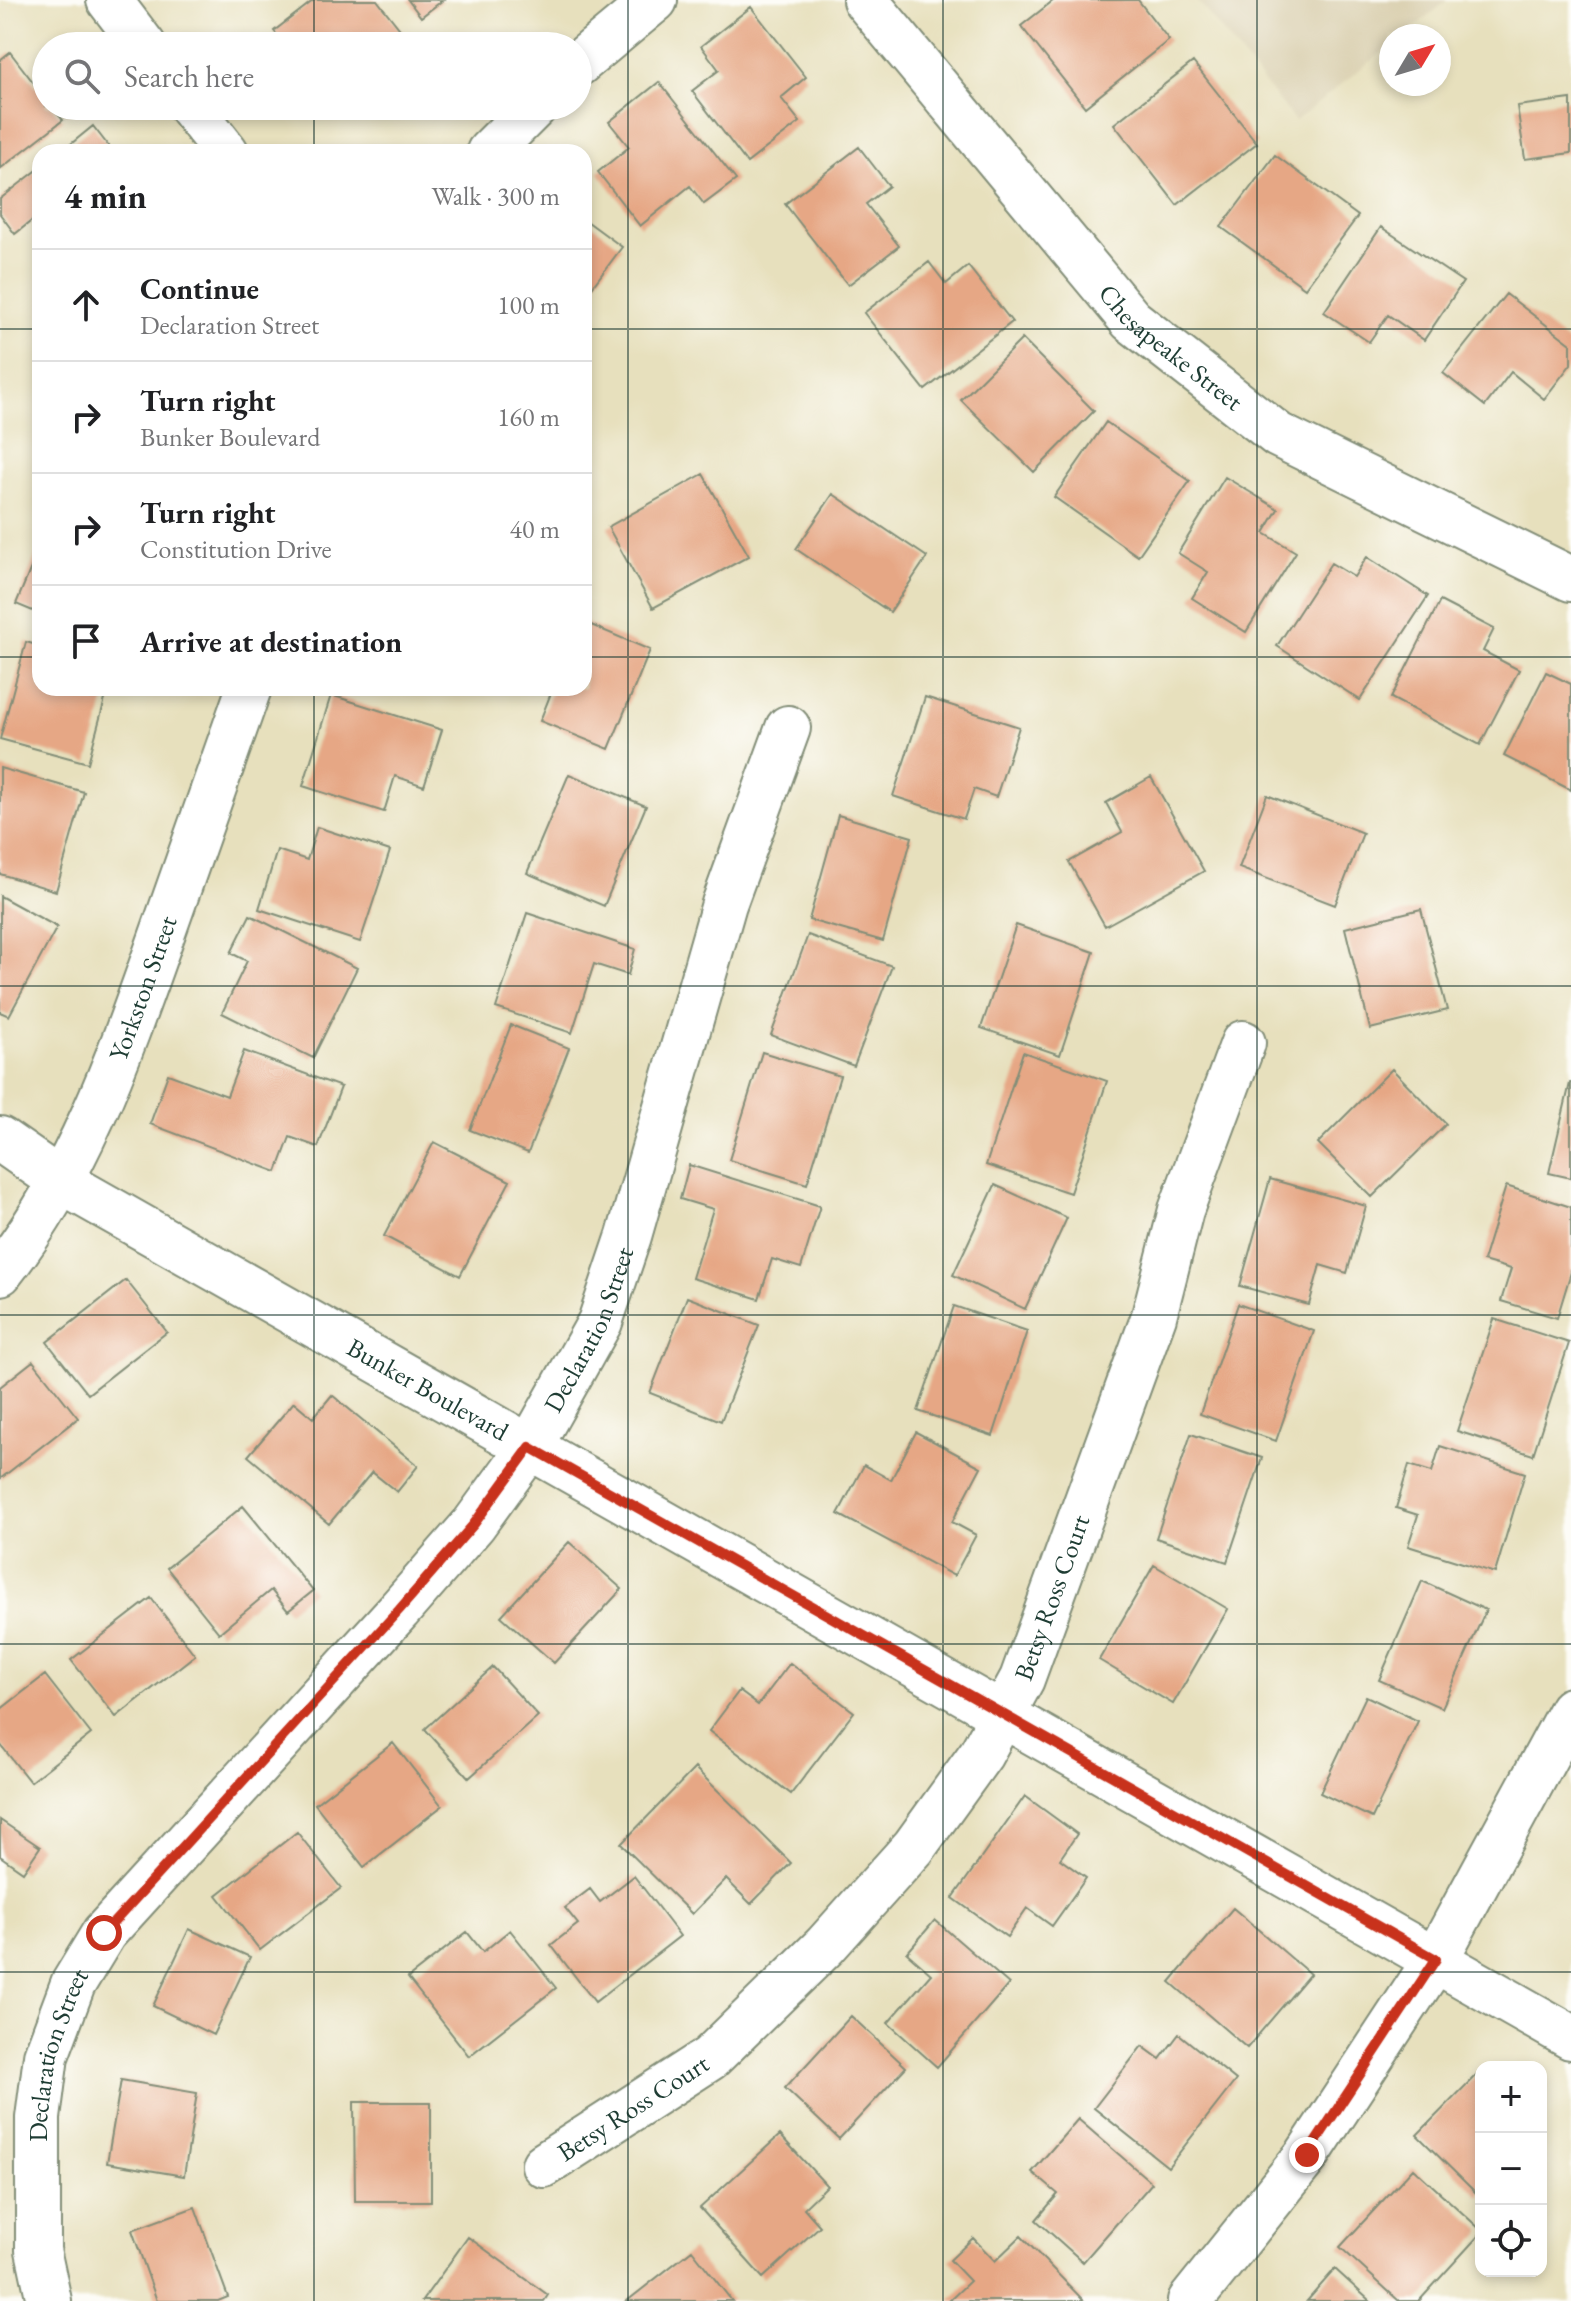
<!DOCTYPE html>
<html lang="en">
<head>
<meta charset="utf-8">
<style>
	body { margin:0; font-family:"EB Garamond",serif; background:#f2f2f2; color:#202124 }
	.controls { position:absolute; right:24px; bottom:24px; display:grid; overflow:hidden; border-radius:16px; box-shadow:0 4px 12px #0003 }
	.controls button { width:72px; height:72px; display:grid; place-items:center; padding:0; border:0; border-bottom:2px solid #e0e0e0; background:#fff; color:#202124; font:40px sans-serif }
	.compass { position:absolute; left:1379px; top:24px; width:72px; height:72px; border-radius:50%; background:#fff; box-shadow:0 4px 12px #0003; rotate:52deg }
	.stop { position:absolute; width:24px; height:24px; margin:-18px; border:6px solid #c8321e; border-radius:50%; background:#fff }
	.stop.end { background:#c8321e; border-color:#fff; box-shadow:0 2px 8px #0008 }
	.list { margin:0; padding:0; list-style:none }
	h2 { display:flex; justify-content:space-between; align-items:center; height:104px; margin:0; padding:0 32px; font-size:34px }
	h2 small { font-size:26px; font-weight:400; color:#757577 }
	.list li { display:grid; grid-template-columns:52px 1fr auto; gap:24px; align-items:center; box-sizing:border-box; height:112px; padding:0 32px; border-top:2px solid #e0e0e0 }
	.list b { display:block; font-size:30px; white-space:nowrap }
	.list p { margin:0; font-size:26px; white-space:nowrap; color:#757577 }
	.list em { font-size:26px; font-style:normal; color:#757577 }
	.icon { flex:none; width:44px; height:44px; fill:none; stroke:currentColor; stroke-width:2; stroke-linecap:round; stroke-linejoin:round }
	.map { position:relative; flex:none; width:1571px; height:2301px; overflow:hidden }
	.search { position:absolute; background:#fff; box-shadow:0 4px 12px #0003; left:32px; top:32px; width:560px; height:88px; display:flex; align-items:center; gap:20px; box-sizing:border-box; padding:0 28px; border-radius:44px; color:#757577; font-size:30px }
	.panel { position:absolute; background:#fff; box-shadow:0 4px 12px #0003; left:32px; top:144px; width:560px; height:552px; border-radius:24px }
	.map>svg:first-child { display:block }
	.built { fill:#dbd1b2 }
	.building { fill:#e6a785 }
	.lines { fill:none; stroke-linecap:round; stroke-linejoin:round }
	.minor-casing { stroke:#838e78; stroke-width:48 }
	.minor { stroke:#fff; stroke-width:44 }
	.route { stroke:#c8321e; stroke-width:10 }
	.grid { fill:none; stroke:#1f3d34; stroke-width:2; stroke-opacity:0.55 }
	.labels { text-anchor:middle; dominant-baseline:central; stroke-width:8; stroke-linejoin:round; paint-order:stroke }
	.street-label { font-size:26px; fill:#1f3d34; stroke:#fdfcf7 }
</style>
</head>
<body>
<div class="map">
<svg width="1571" height="2301" viewBox="0 0 1571 2301">
	<rect width="100%" height="100%" fill="#fdfcf7"/>
	<filter id="ink" filterUnits="userSpaceOnUse"><feTurbulence type="fractalNoise" baseFrequency=".0125" numOctaves="2"/><feDisplacementMap in="SourceGraphic" scale="16" xChannelSelector="R" yChannelSelector="G"/><feConvolveMatrix kernelMatrix="1 2 1 2 8 2 1 2 1" color-interpolation-filters="sRGB"/></filter>
	<filter id="wash" filterUnits="userSpaceOnUse"><feTurbulence type="fractalNoise" baseFrequency=".006" numOctaves="4" result="noise"/><feDisplacementMap in="SourceGraphic" scale="32" xChannelSelector="R" yChannelSelector="G"/><feGaussianBlur stdDeviation="1.8" result="paint"/><feColorMatrix in="noise" values="0 0 0 0 0 0 0 0 0 0 0 0 0 0 0 0 0 1.4 0 .05"/><feComposite in="paint" operator="in"/></filter>
	<g filter="url(#wash)">
		<rect width="100%" height="100%" fill="#e7e0bd"/>
		<path class="built" d="M1197,0H1448L1403,36H1391V45L1295,121Z"/>
		<g id="blocks">
			<path class="building" d="M314,0H377L413,46H286L274,31Z
				M408,0H443L421,17Z
				M1054,0H1138L1169,40L1085,107L1021,26Z
				M751,7L806,77L781,98L800,122L747,163L692,91L719,70L701,46Z
				M10,52L46,99V106H51L63,120L0,169V60Z
				M1193,62L1257,143L1177,205L1114,124Z
				M659,82L736,180L704,204L690,186L640,226L598,172L629,147L609,122Z
				M1571,99V153L1525,159L1517,106Z
				M93,126L113,152H61Z
				M859,147L889,186L866,204L899,246L848,285L785,204Z
				M1275,155L1358,216L1305,288L1221,227Z
				M40,168V226L34,219L15,234L0,214V199Z
				M584,219L622,247L584,298Z
				M1381,227L1463,282L1424,340L1388,315L1369,342L1324,312Z
				M929,262L946,284L968,266L1012,322L925,390L864,313Z
				M1506,294L1571,344V364L1544,399L1511,372L1485,406L1443,373Z
				M1022,339L1094,411L1034,472L961,400Z
				M1106,422L1190,481L1138,556L1054,497Z
				M703,474L749,556L653,608L608,527Z
				M1225,477L1278,509L1264,533L1296,552L1246,632L1192,598L1208,572L1178,553Z
				M833,494L927,557L890,612L796,549Z
				M40,546V614L16,604Z
				M1367,557L1428,596L1360,700L1277,646L1331,563L1354,577Z
				M1440,601L1494,629L1483,651L1519,670L1480,745L1391,698Z
				M584,622L650,650L609,749L540,721L553,688H584Z
				M26,642L40,646V688H108L88,763L0,739Z
				M1546,672L1571,684V790L1504,756Z
				M331,695L442,730L424,786L395,776L384,812L303,786Z
				M925,697L1019,727L996,797L974,789L964,819L893,796Z
				M0,768L84,792L56,891L0,874Z
				M569,774L646,806L604,906L527,873Z
				M1151,777L1204,871L1105,926L1069,862L1122,832L1106,803Z
				M1267,795L1363,833L1335,905L1239,868Z
				M838,815L912,837L883,941L809,920Z
				M317,827L390,851L360,942L259,909L277,850L307,860Z
				M0,896L57,927L9,1016L0,1012Z
				M1421,909L1447,1010L1370,1029L1345,928Z
				M527,913L635,949L628,975L594,964L572,1033L496,1008Z
				M250,915L357,968L313,1058L222,1013L247,961L231,953Z
				M1016,925L1094,952L1060,1055L981,1028Z
				M808,935L892,966L854,1066L771,1035Z
				M511,1025L569,1048L528,1153L470,1130Z
				M244,1051L341,1087L318,1147L290,1137L277,1172L150,1124L168,1074L227,1096Z
				M762,1052L840,1076L807,1184L729,1160Z
				M1023,1052L1107,1081L1070,1193L986,1165Z
				M1392,1069L1446,1124L1372,1197L1318,1143Z
				M1570,1083H1571V1178L1549,1173Z
				M434,1142L510,1181L460,1276L384,1236Z
				M689,1165L820,1206L801,1268L772,1259L759,1299L692,1278L713,1209L680,1199Z
				M1270,1179L1366,1206L1347,1273L1320,1265L1309,1305L1240,1286Z
				M995,1185L1067,1218L1025,1309L953,1275Z
				M1506,1186L1571,1207V1272L1557,1318L1501,1301L1511,1269L1483,1261Z
				M126,1280L167,1332L88,1394L47,1342Z
				M687,1297L759,1325L721,1421L650,1393Z
				M1238,1304L1314,1331L1276,1441L1200,1414Z
				M954,1306L1027,1331L993,1436L918,1411Z
				M1494,1319L1569,1343L1533,1455L1457,1431Z
				M33,1361L78,1418L0,1479V1387Z
				M332,1395L418,1466L397,1492L372,1472L329,1524L248,1456L294,1402L313,1418Z
				M916,1432L981,1467L952,1522L976,1535L954,1576L838,1514L864,1465L891,1480Z
				M1191,1434L1262,1458L1227,1562L1156,1538Z
				M1440,1446L1525,1473L1495,1573L1408,1546L1418,1515L1396,1508L1409,1465L1432,1472Z
				M243,1506L313,1591L288,1611L271,1590L219,1633L167,1568Z
				M569,1542L622,1589L554,1663L501,1616Z
				M1154,1565L1228,1609L1173,1704L1099,1660Z
				M1422,1581L1486,1610L1442,1708L1379,1680Z
				M151,1598L195,1655L116,1717L71,1660Z
				M790,1663L854,1712L791,1794L709,1731L739,1691L758,1705Z
				M493,1667L538,1716L469,1778L425,1729Z
				M45,1675L91,1734L30,1782L0,1744V1710Z
				M1366,1696L1418,1721L1372,1818L1320,1793Z
				M393,1743L442,1806L364,1867L315,1804Z
				M695,1768L791,1863L751,1904L726,1879L692,1914L621,1844Z
				M1025,1796L1077,1834L1060,1859L1086,1878L1052,1926L1027,1908L1007,1937L953,1898Z
				M0,1820L40,1847L23,1872L0,1856Z
				M297,1832L341,1888L260,1950L217,1895Z
				M634,1876L680,1936L595,2002L551,1945L578,1924L565,1908L590,1889L600,1902Z
				M1233,1908L1310,1974L1247,2048L1170,1982Z
				M935,1920L1009,1984L937,2067L888,2023L931,1974L907,1953Z
				M189,1929L250,1957L213,2035L153,2006Z
				M510,1930L556,1988L469,2056L408,1978L467,1932L483,1952Z
				M851,2016L906,2067L839,2139L785,2088Z
				M1179,2034L1236,2080L1168,2167L1094,2108L1142,2046L1160,2059Z
				M1481,2070V2195L1479,2196L1417,2135Z
				M121,2080L197,2093L184,2176L107,2163Z
				M354,2102H431V2201H355Z
				M1078,2119L1152,2183L1083,2262L1036,2220L1058,2194L1032,2172Z
				M780,2135L827,2186L804,2208L820,2226L763,2278L700,2208Z
				M1413,2168L1481,2230V2233L1419,2301H1399L1340,2247Z
				M195,2207L228,2297L218,2301H157L132,2230Z
				M1021,2236L1084,2301H949L970,2281L950,2260L973,2238L995,2261Z
				M468,2237L548,2295L544,2301H422Z
				M692,2250L732,2301H627Z
				M1335,2269L1370,2301H1307Z"/>
		</g>
	</g>
	<g filter="url(#ink)">
		<use href="#blocks" fill-opacity="0" stroke="#838e78" stroke-width="2"/>
		<g class="lines">
			<defs>
				<g id="minor">
					<path d="M109,0L144,46"/>
					<path id="s1" d="M865,0L1131,320L1278,435L1571,579"/>
					<path d="M578,64L655,0"/>
					<path d="M190,106L226,152"/>
					<path d="M489,152L535,106"/>
					<path id="s2" d="M0,1139L62,1182L1571,2037"/>
					<path id="s3" d="M0,1273C78,1175 119,1057 160,941C190,856 220,772 249,688"/>
					<path id="s4" d="M544,2165L710,2058L825,1946L914,1847L981,1754L1022,1679L1154,1316L1181,1210L1243,1043"/>
					<path id="s5" d="M49,2301L38,2250V2118L46,2056L73,1984L104,1933L399,1610L474,1524L530,1447L600,1322L629,1236L724,904L788,728"/>
					<path d="M1190,2301L1307,2155L1436,1959L1571,1710"/>
				</g>
			</defs>
			<use href="#minor" class="minor-casing"/>
			<use href="#minor" class="minor"/>
		</g>
	</g>
	<g class="lines" filter="url(#ink)">
		<path class="route" d="M104,1933L399,1610L474,1524L530,1447L1436,1959L1307,2155"/>
	</g>
	<path class="grid" d="M314,0V46M628,0V2301M943,0V2301M1257,0V2301M314,106V152M0,329H40M584,329H1571M0,657H40M584,657H1571M314,688V2301M0,986H1571M0,1315H1571M0,1644H1571M0,1972H1571"/>
	<g class="labels">
		<g class="street-label">
			<text stroke="none"><textPath href="#s1" startOffset="464">Chesapeake Street</textPath></text>
			<text stroke="none"><textPath href="#s3" startOffset="320">Yorkston Street</textPath></text>
			<text stroke="none"><textPath href="#s5" startOffset="1162">Declaration Street</textPath></text>
			<text stroke="none"><textPath href="#s2" startOffset="496">Bunker Boulevard</textPath></text>
			<text stroke="none"><textPath href="#s4" startOffset="778">Betsy Ross Court</textPath></text>
			<text stroke="none"><textPath href="#s5" startOffset="250">Declaration Street</textPath></text>
			<text stroke="none"><textPath href="#s4" startOffset="106">Betsy Ross Court</textPath></text>
		</g>
	</g>
</svg>
<div class="controls">
<button>+</button>
<button>−</button>
<button><svg class="icon" aria-label="locate" viewBox="0 0 24 24"><circle cx="12" cy="12" r="6"/><path d="M12 2v4M12 18v4M2 12h4M18 12h4"/></svg></button>
</div>
<svg class="compass" viewBox="-18 -18 36 36"><path d="M0-13l5 13h-10z" fill="#e53935"/><path d="M0 13l5-13h-10z" fill="#757577"/></svg>
<div class="stop" style="left:104px;top:1933px"></div>
<div class="stop end" style="left:1307px;top:2155px"></div>
<div class="search"><svg class="icon" aria-label="search" viewBox="0 0 24 24"><circle cx="10" cy="10" r="6"/><path d="M15 15l6 6"/></svg>Search here</div>
<section class="panel">
<h2>4 min<small>Walk · 300 m</small></h2>
<ul class="list">
<li><svg class="icon" aria-label="ahead" viewBox="0 0 24 24"><path d="M12 20V5M6 11l6-6 6 6"/></svg><div><b>Continue</b><p>Declaration Street</p></div><em>100 m</em></li>
<li><svg class="icon" aria-label="right" viewBox="0 0 24 24"><path d="M7 20v-9h11M14 6l5 5-5 5"/></svg><div><b>Turn right</b><p>Bunker Boulevard</p></div><em>160 m</em></li>
<li><svg class="icon" aria-label="right" viewBox="0 0 24 24"><path d="M7 20v-9h11M14 6l5 5-5 5"/></svg><div><b>Turn right</b><p>Constitution Drive</p></div><em>40 m</em></li>
<li><svg class="icon" aria-label="arrive" viewBox="0 0 24 24"><path d="M6 21V4h12l-3 4 3 4H6"/></svg><div><b>Arrive at destination</b></div></li>
</ul>
</section>
</div>
</body>
</html>
